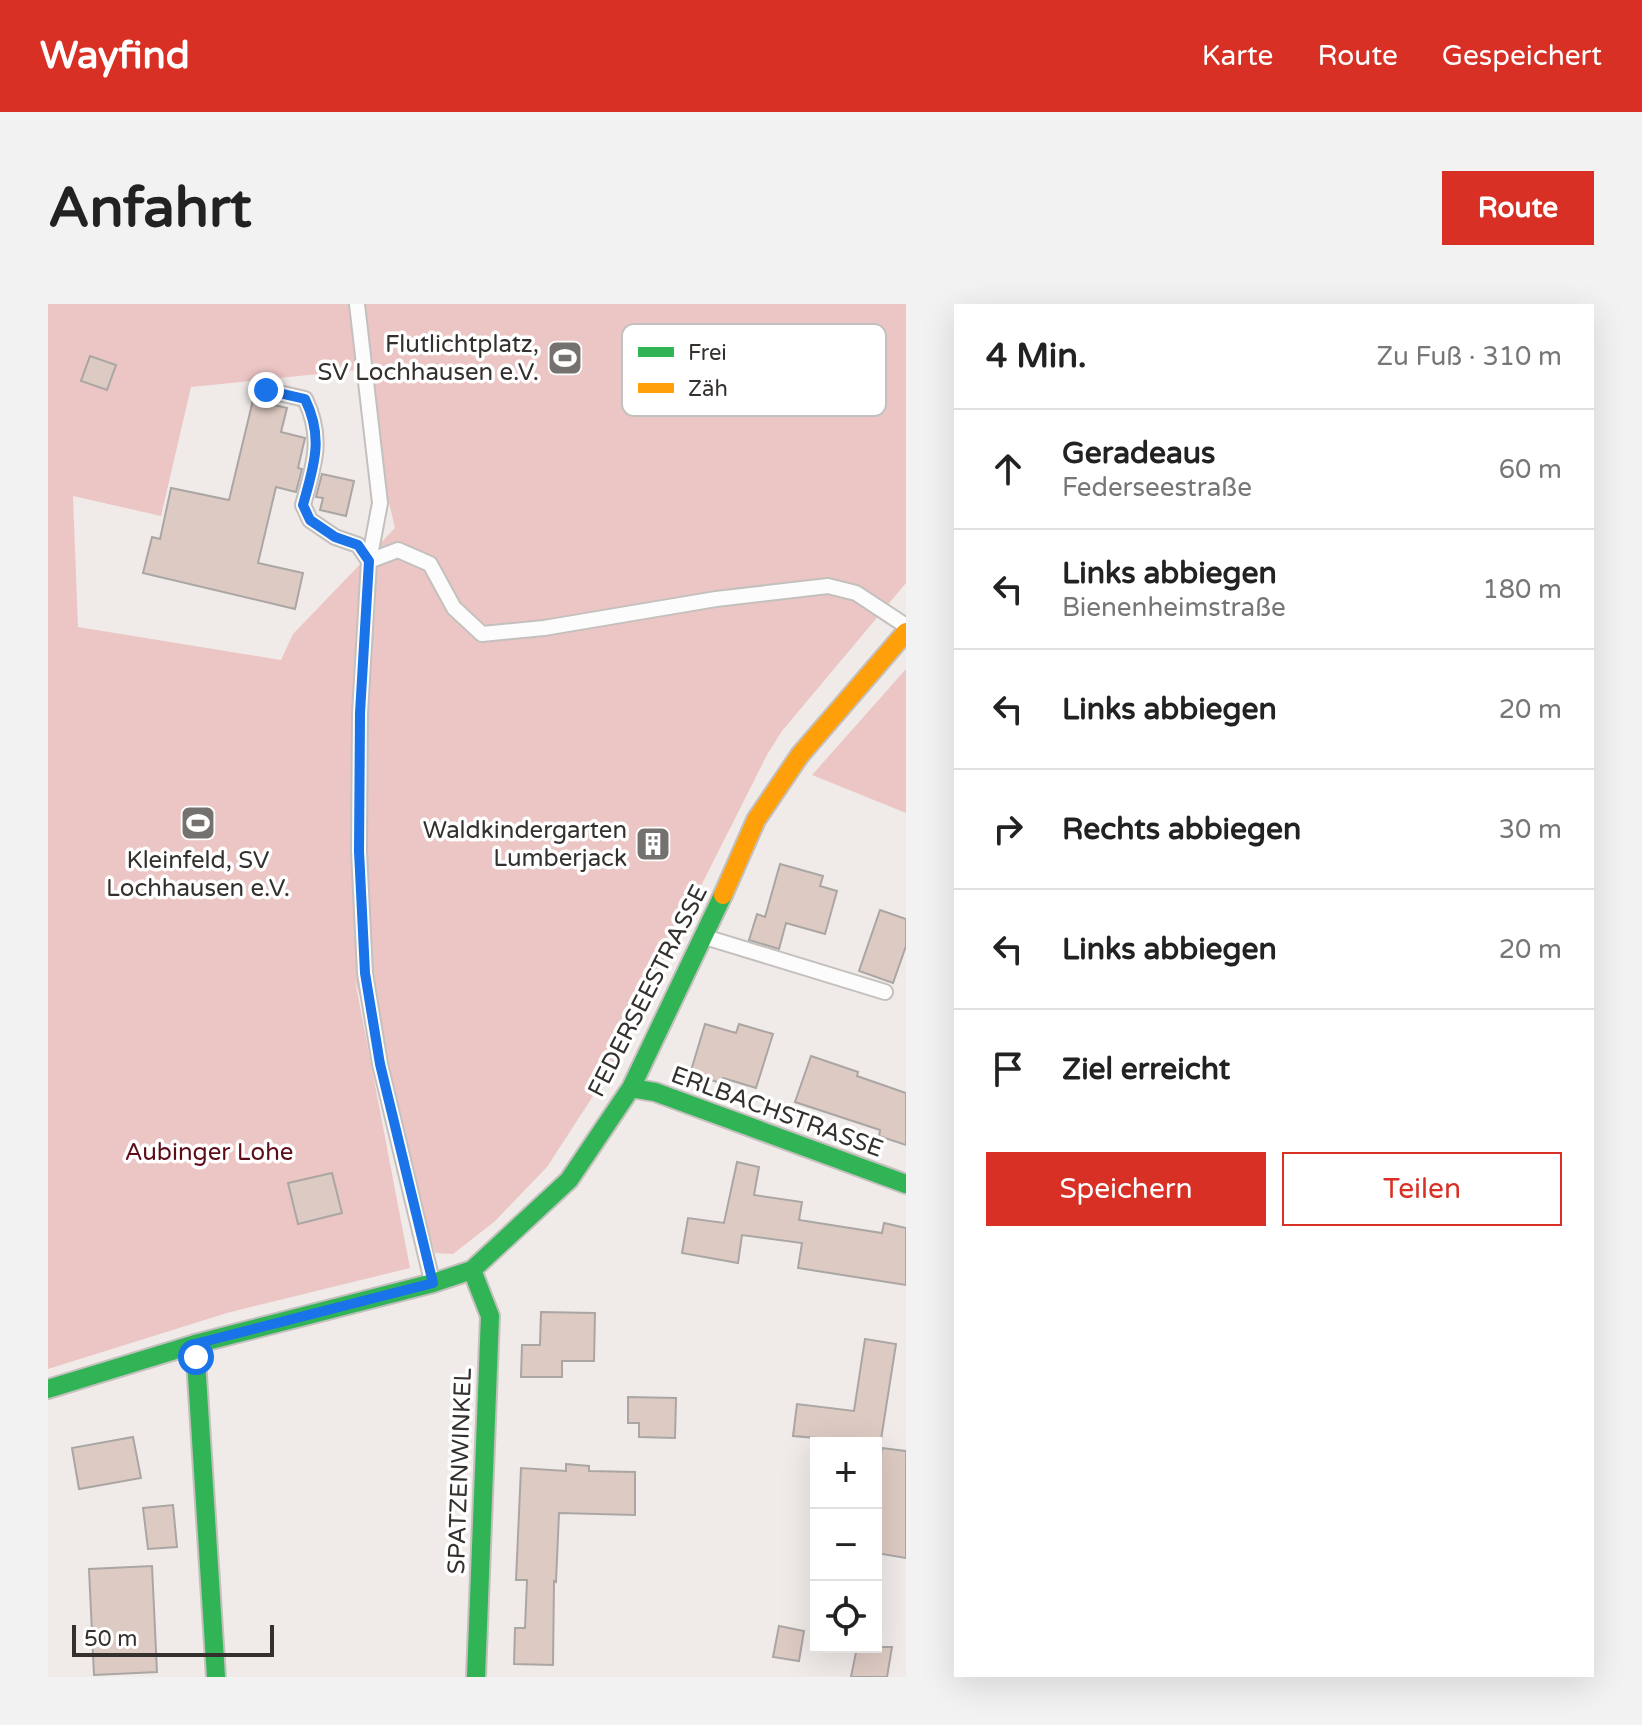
<!DOCTYPE html>
<html lang="de">
<head>
<meta charset="utf-8">
<style>
	body { margin:0; font-family:"Varela Round",sans-serif; background:#f2f2f2; color:#222 }
	.controls { position:absolute; right:24px; bottom:24px; display:grid; overflow:hidden; border-radius:0px; box-shadow:0 8px 32px #0002 }
	.controls button { width:72px; height:72px; display:grid; place-items:center; padding:0; border:0; border-bottom:2px solid #e0e0e0; background:#fff; color:#222; font:40px sans-serif }
	.scale { position:absolute; left:24px; bottom:20px; width:202px; box-sizing:border-box; padding-left:8px; border:4px solid #33302e; border-top:0; font-size:22px; line-height:28px; white-space:nowrap; color:#33302e; -webkit-text-stroke:6px #fff; paint-order:stroke }
	.stop { position:absolute; width:24px; height:24px; margin:-18px; border:6px solid #1a73e8; border-radius:50%; background:#fff }
	.stop.end { background:#1a73e8; border-color:#fff; box-shadow:0 2px 8px #0008 }
	.list { margin:0; padding:0; list-style:none }
	h2 { display:flex; justify-content:space-between; align-items:center; height:104px; margin:0; padding:0 32px; font-size:34px }
	h2 small { font-size:26px; font-weight:400; color:#767676 }
	.list li { display:grid; grid-template-columns:52px 1fr auto; gap:24px; align-items:center; box-sizing:border-box; height:120px; padding:0 32px; border-top:2px solid #e0e0e0 }
	.list b { display:block; font-size:30px; white-space:nowrap }
	.list p { margin:0; font-size:26px; white-space:nowrap; color:#767676 }
	.list em { font-size:26px; font-style:normal; color:#767676 }
	.actions { display:flex; gap:16px; padding:24px 32px }
	.actions a { flex:1; padding:18px 0; border:2px solid #d93025; border-radius:0px; text-align:center; font-size:28px; color:#d93025 }
	.actions .main { background:#d93025; color:#fff }
	.icon { flex:none; width:44px; height:44px; fill:none; stroke:currentColor; stroke-width:2; stroke-linecap:round; stroke-linejoin:round }
	.map { position:relative; flex:none; width:858px; height:1373px; overflow:hidden; border-radius:0px }
	header { display:flex; align-items:center; gap:48px; box-sizing:border-box; height:112px; padding:0 40px; background:#d93025; color:#fff }
	header strong { font-size:38px }
	nav { display:flex; gap:44px; margin-inline-start:auto; font-size:28px }
	.intro { display:flex; align-items:center; justify-content:space-between; box-sizing:border-box; height:192px; padding:0 48px }
	h1 { margin:0; font-size:56px }
	.button { padding:20px 36px; border-radius:0px; background:#d93025; color:#fff; font-size:28px; font-weight:700 }
	main { display:flex; gap:48px; padding:0 48px }
	aside { flex:1; background:#fff; border-radius:0px; box-shadow:0 8px 32px #0002 }
	.map>svg:first-child { display:block }
	.green { fill:#ecc6c4; fill-rule:evenodd }
	.building { fill:#ddcac3; stroke:#aaa6a4; stroke-width:2 }
	.lines { fill:none; stroke-linecap:round; stroke-linejoin:round }
	.lane-casing { stroke:#c3c0bd; stroke-width:18 }
	.fast-casing { stroke:#c3c0bd; stroke-width:22 }
	.slow-casing { stroke:#c3c0bd; stroke-width:22 }
	.lane { stroke:#fdfcfc; stroke-width:14 }
	.fast { stroke:#30b455; stroke-width:18 }
	.slow { stroke:#ff9f0a; stroke-width:18 }
	.route { stroke:#1a73e8; stroke-width:10 }
	.labels { text-anchor:middle; dominant-baseline:central; stroke-width:7; stroke-linejoin:round; paint-order:stroke }
	.poi-label { font-size:24px; fill:#33302e; stroke:#fff; text-anchor:end }
	.street-label { font-size:24px; fill:#33302e; stroke:#fff }
	.park-label { font-size:24px; fill:#5e0c18; stroke:#fff }
	.key { fill:#fff; stroke:#c2c1c0; stroke-width:2 }
	.key-label { font-size:22px; fill:#33302e }
</style>
</head>
<body>
<header>
<strong>Wayfind</strong>
<nav><a>Karte</a><a>Route</a><a>Gespeichert</a></nav>
</header>
<div class="intro"><h1>Anfahrt</h1><a class="button">Route</a></div>
<main>
<div class="map">
<svg width="858" height="1373" viewBox="0 0 858 1373">
	<rect width="100%" height="100%" fill="#f0ebe8"/>
	<path class="green" d="M0,0H858V279L734,427L720,449L607,673L564,763L499,863L446,918L405,950L387,949L307,676L362,964L179,1009L0,1065ZM310,66L347,224L245,330L233,356L30,323L25,192L113,212L143,83Z
		M858,365V509L764,471Z"/>
	<path class="building" d="M42,52L68,61L59,86L33,77Z
		M205,96L239,104L233,128L257,134L250,164L254,165L248,188L228,183L210,259L255,269L247,305L95,269L104,233L112,235L123,184L181,196Z
		M274,170L306,177L298,212L272,206L275,194L268,193Z
		M732,560L775,572L772,582L789,587L777,630L738,619L731,645L701,636L709,610L717,613Z
		M832,606L858,615V642L845,679L811,667Z
		M657,720L688,729L691,720L725,730L708,784L675,774L673,779L642,770Z
		M763,752L810,768L809,772L858,789V841L831,832L832,826L747,798Z
		M689,858L711,863L706,891L754,898L751,916L834,929L836,919L858,924V981L750,964L754,939L694,931L690,959L634,949L640,914L676,919Z
		M284,869L294,909L250,920L240,879Z
		M493,1008L547,1009L546,1057H514V1073H473L474,1041H492Z
		M817,1035L848,1040L832,1142H828V1139L745,1132L749,1100L806,1107Z
		M580,1093L628,1094L627,1134L591,1133V1119H580Z
		M85,1133L93,1174L31,1185L24,1144Z
		M834,1144L858,1147V1254L828,1249V1191Z
		M518,1160L541,1162V1167L587,1168V1211L511,1209L508,1278L506,1277L505,1361L466,1360L467,1324H477L479,1276H468L473,1164L518,1167Z
		M125,1201L129,1243L100,1245L95,1204Z
		M104,1262L109,1368L46,1371L41,1265Z
		M731,1322L756,1327L751,1357L725,1353Z
		M809,1343H844L839,1373H803Z"/>
	<g class="lines">
		<defs>
			<path id="lane" d="M309,0L332,199L321,257L312,409L311,547L317,669L332,760L384,977
				M218,86L257,95C276,134 266,161 255,201L262,216L287,233L310,241L321,257
				M321,257L350,246L382,260L406,304L434,330L496,324L668,295L780,282L808,289L858,322
				M657,633L837,688"/>
			<path id="fast" d="M583,784L607,788L858,880
				M424,966L442,1012L428,1373
				M147,1040L168,1373
				M0,1085L147,1040L385,979L424,966L521,876L583,784L675,591"/>
			<path id="slow" d="M675,591L708,516L752,451L858,328"/>
		</defs>
		<use href="#lane" class="lane-casing"/>
		<use href="#fast" class="fast-casing"/>
		<use href="#slow" class="slow-casing"/>
		<use href="#lane" class="lane"/>
		<use href="#fast" class="fast"/>
		<use href="#slow" class="slow"/>
	</g>
	<g class="lines">
		<path class="route" d="M148,1053L147,1040L385,979L332,760L317,669L311,547L312,409L321,257L310,241L287,233L262,216L255,201C266,161 276,134 257,95L218,86"/>
	</g>
	<defs>
		<symbol id="stadium-square" viewBox="-11 -11 22 22"><rect x="-9" y="-9" width="18" height="18" rx="4" fill="#75716f" stroke="#fff"/><path d="M0-5a6.5 5 0 1 0 0 10a6.5 5 0 1 0 0-10ZM-3.5-1.8h7v3.6h-7Z" fill="#fff"/></symbol>
		<symbol id="building-square" viewBox="-11 -11 22 22"><rect x="-9" y="-9" width="18" height="18" rx="4" fill="#75716f" stroke="#fff"/><path d="M-4-6H4V6H1V3H-1V6H-4ZM-2.5-4.3h1.7v1.8h-1.7ZM.8-4.3h1.7v1.8H.8ZM-2.5-1h1.7V.8h-1.7ZM.8-1h1.7V.8H.8Z" fill="#fff"/></symbol>
	</defs>
	<g fill-rule="evenodd">
		<use href="#stadium-square" x="497" y="34" width="40" height="40"/>
		<use href="#stadium-square" x="130" y="499" width="40" height="40"/>
		<use href="#building-square" x="585" y="520" width="40" height="40"/>
	</g>
	<g class="labels">
		<g class="poi-label">
			<text x="491" y="40">Flutlichtplatz,<tspan x="491" dy="28">SV Lochhausen e.V.</tspan></text>
			<text x="579" y="526">Waldkindergarten<tspan x="579" dy="28">Lumberjack</tspan></text>
			<text x="150" y="556" text-anchor="middle">Kleinfeld, SV<tspan x="150" dy="28">Lochhausen e.V.</tspan></text>
		</g>
		<g class="street-label">
			<text transform="translate(600 687) rotate(-63)">FEDERSEESTRASSE</text>
			<text transform="translate(729 808) rotate(20)">ERLBACHSTRASSE</text>
			<text transform="translate(412 1167) rotate(-88)">SPATZENWINKEL</text>
		</g>
		<g class="park-label">
			<text x="161" y="848">Aubinger Lohe</text>
		</g>
	</g>
	<rect x="574" y="20" width="264" height="92" rx="12" class="key"/>
	<rect x="590" y="43" width="36" height="10" fill="#30b455"/>
	<rect x="590" y="79" width="36" height="10" fill="#ff9f0a"/>
	<g class="key-label">
		<text x="640" y="56">Frei</text>
		<text x="640" y="92">Zäh</text>
	</g>
</svg>
<div class="controls">
<button>+</button>
<button>−</button>
<button><svg class="icon" aria-label="locate" viewBox="0 0 24 24"><circle cx="12" cy="12" r="6"/><path d="M12 2v4M12 18v4M2 12h4M18 12h4"/></svg></button>
</div>
<div class="scale">50 m</div>
<div class="stop" style="left:148px;top:1053px"></div>
<div class="stop end" style="left:218px;top:86px"></div>
</div>
<aside>
<h2>4 Min.<small>Zu Fuß · 310 m</small></h2>
<ul class="list">
<li><svg class="icon" aria-label="ahead" viewBox="0 0 24 24"><path d="M12 20V5M6 11l6-6 6 6"/></svg><div><b>Geradeaus</b><p>Federseestraße</p></div><em>60 m</em></li>
<li><svg class="icon" aria-label="left" viewBox="0 0 24 24"><path d="M17 20v-9H6M10 6l-5 5 5 5"/></svg><div><b>Links abbiegen</b><p>Bienenheimstraße</p></div><em>180 m</em></li>
<li><svg class="icon" aria-label="left" viewBox="0 0 24 24"><path d="M17 20v-9H6M10 6l-5 5 5 5"/></svg><div><b>Links abbiegen</b></div><em>20 m</em></li>
<li><svg class="icon" aria-label="right" viewBox="0 0 24 24"><path d="M7 20v-9h11M14 6l5 5-5 5"/></svg><div><b>Rechts abbiegen</b></div><em>30 m</em></li>
<li><svg class="icon" aria-label="left" viewBox="0 0 24 24"><path d="M17 20v-9H6M10 6l-5 5 5 5"/></svg><div><b>Links abbiegen</b></div><em>20 m</em></li>
<li><svg class="icon" aria-label="arrive" viewBox="0 0 24 24"><path d="M6 21V4h12l-3 4 3 4H6"/></svg><div><b>Ziel erreicht</b></div></li>
</ul>
<div class="actions"><a class="main">Speichern</a><a>Teilen</a></div>
</aside>
</main>
</body>
</html>
